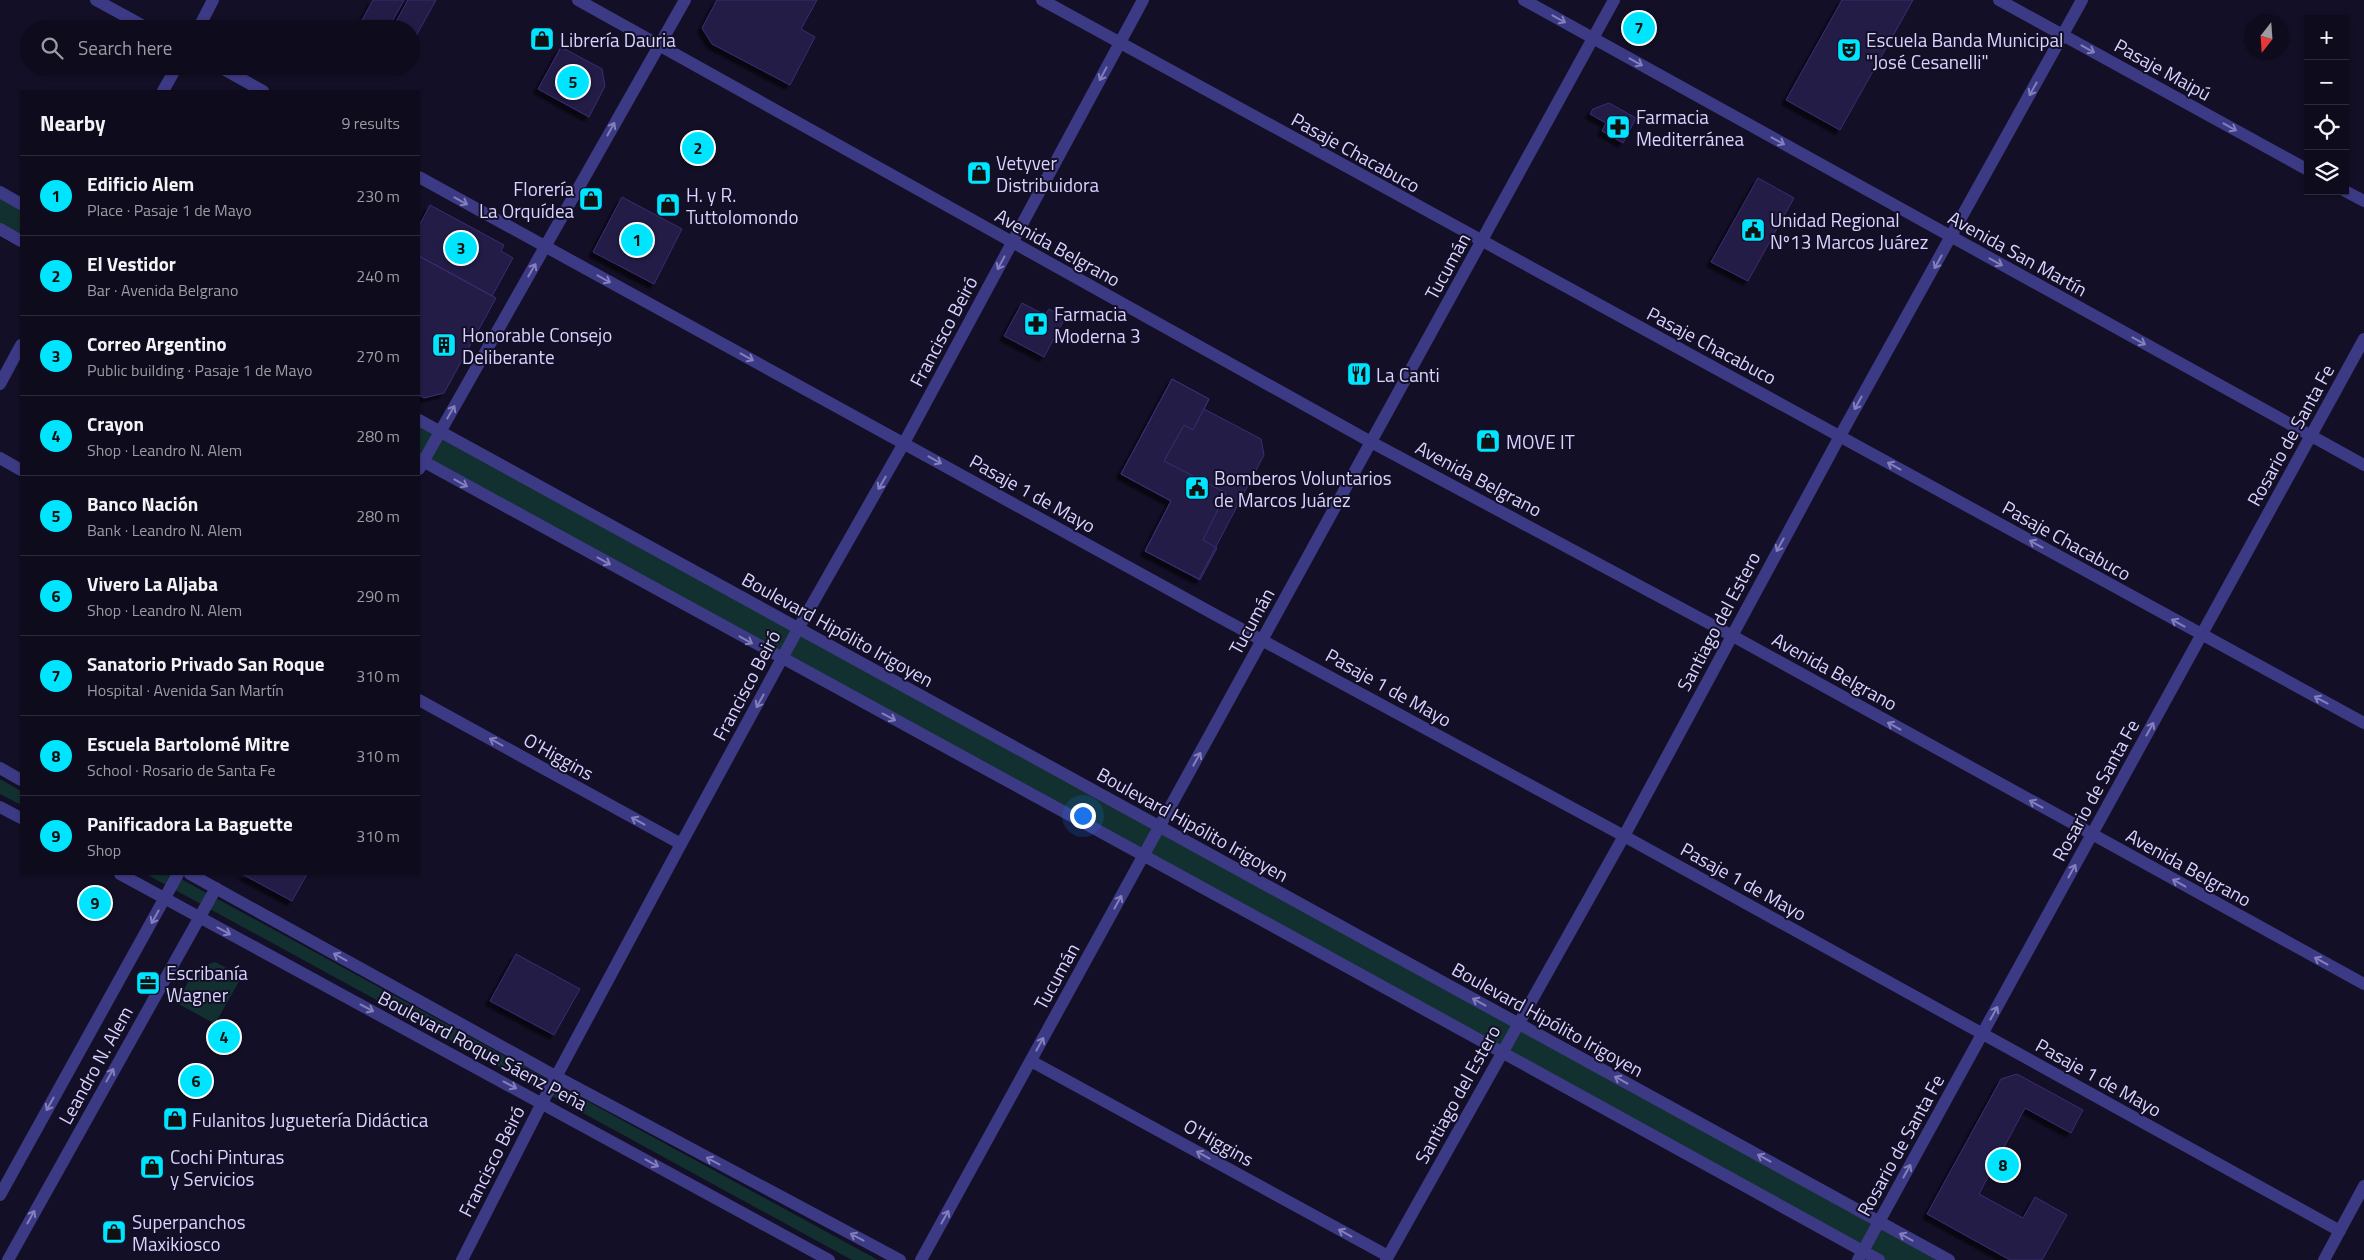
<!DOCTYPE html>
<html lang="en">
<head>
<meta charset="utf-8">
<style>
	body { margin:0; font-family:"Titillium Web",sans-serif; background:#1c1929; color:#f1f3f6 }
	.controls { position:absolute; right:15px; top:15px; display:grid; overflow:hidden; border-radius:0px; box-shadow:0 1px 4px #0004 }
	.controls button { width:45px; height:45px; display:grid; place-items:center; padding:0; border:0; border-bottom:1px solid #2e2b3b; background:#0e0b1c; color:#f1f3f6; font:25px sans-serif }
	.compass { position:absolute; left:2244px; top:15px; width:45px; height:45px; border-radius:50%; background:#0e0b1c; box-shadow:0 1px 4px #0004; rotate:197deg }
	.you { position:absolute; left:1082px; top:815px; width:18px; height:18px; margin:-12px; border:4px solid #fff; border-radius:50%; background:#1a73e8; box-shadow:0 0 0 8px #1a73e833 }
	.badge { display:grid; place-items:center; width:32px; height:32px; border-radius:50%; background:#00e5ff; color:#111; font-size:16px; font-weight:700 }
	.pin { position:absolute; translate:-50% -50%; border:2px solid #fff; box-shadow:0 1px 5px #0006 }
	.list { margin:0; padding:0; list-style:none }
	h2 { display:flex; justify-content:space-between; align-items:center; height:65px; margin:0; padding:0 20px; font-size:21px }
	h2 small { font-size:16px; font-weight:400; color:#9b9ba3 }
	.list li { display:grid; grid-template-columns:32px 1fr auto; gap:15px; align-items:center; box-sizing:border-box; height:80px; padding:0 20px; border-top:1px solid #2e2b3b }
	.list b { display:block; font-size:19px; white-space:nowrap }
	.list p { margin:0; font-size:16px; white-space:nowrap; color:#9b9ba3 }
	.list em { font-size:16px; font-style:normal; color:#9b9ba3 }
	.icon { flex:none; width:28px; height:28px; fill:none; stroke:currentColor; stroke-width:2; stroke-linecap:round; stroke-linejoin:round }
	.map { position:relative; flex:none; width:2364px; height:1260px; overflow:hidden }
	.search { position:absolute; background:#0e0b1c; box-shadow:0 1px 4px #0004; left:20px; top:20px; width:400px; height:55px; display:flex; align-items:center; gap:12px; box-sizing:border-box; padding:0 18px; border-radius:28px; color:#9b9ba3; font-size:19px }
	.panel { position:absolute; background:#0e0b1c; box-shadow:0 1px 4px #0004; left:20px; top:90px; width:400px; height:785px; border-radius:0px }
	.map>svg:first-child { display:block }
	.green { fill:#12302f }
	.building { fill:#241b47; stroke:#3b2d73; filter:url(#shadow) }
	.lines { fill:none; stroke-linecap:round; stroke-linejoin:round }
	.minor { stroke:#3d3a85; stroke-width:12 }
	.tertiary { stroke:#3d3a85; stroke-width:12 }
	.oneway { stroke:#837fbc }
	.labels { text-anchor:middle; dominant-baseline:central; stroke-width:4; stroke-linejoin:round; paint-order:stroke }
	.poi-label { font-size:19px; fill:#d9d4ff; stroke:#130f26; text-anchor:start }
	.street-label { font-size:19px; fill:#d9d4ff; stroke:#130f26 }
</style>
</head>
<body>
<div class="map">
<svg width="2364" height="1260" viewBox="0 0 2364 1260">
	<defs>
		<filter id="shadow"><feDropShadow dx="-4.5" dy="4.5" stdDeviation="1" flood-color="#0009"/></filter>
	</defs>
	<rect width="100%" height="100%" fill="#130f26"/>
	<path class="green" d="M0,192L21,204V241L0,229Z
		M419,420L1949,1260H1879L419,459Z
		M0,779L21,791V805L0,794Z
		M146,874H172L878,1260H852Z
		M215,962L242,976L215,1024L177,1003L195,969Z"/>
	<path class="building" d="M373,0H404L388,29H357Z
		M408,0H436L411,45V29H392Z
		M717,0H817L801,29L815,37L790,85L712,44L702,28Z
		M1842,0H1913L1840,130L1786,100Z
		M561,47L602,69L605,86L589,117L538,89Z
		M1609,103L1636,118L1623,143L1602,131L1606,123L1590,114L1593,109Z
		M1758,178L1794,198L1748,281L1711,262Z
		M622,197L682,229L654,284L593,252Z
		M430,205L504,245L501,251L513,258L492,296L419,256V226Z
		M419,256L496,298L444,393L424,398L419,395Z
		M1022,303L1045,315L1049,309L1065,318L1044,357L1004,336Z
		M1172,379L1209,399L1204,409L1261,439L1264,455L1199,579L1145,551L1171,501L1121,474Z
		M1172,379L1209,399L1193,430L1184,425L1164,461L1226,493L1203,540L1217,548L1200,580L1145,551L1171,501L1121,474Z
		M242,874H307L292,901Z
		M516,954L580,989L554,1035L490,1001Z
		M2017,1074L2083,1110L2071,1133L2025,1108L1979,1194L2023,1218L2035,1197L2067,1215L2042,1260H2010L1927,1214L2001,1079Z"/>
	<g class="lines">
		<path class="minor" d="M96,0L149,29
			M1042,0L2364,723
			M1524,0L2364,465
			M1999,0L2308,170
			M198,29L213,0
			M218,66L263,91
			M163,91L177,66
			M419,177L1221,618L1624,836L2340,1231
			M2345,191L2364,201
			M0,384L21,345
			M0,458L21,470
			M419,469L685,0
			M419,700L681,844
			M1031,1061L1388,1256
			M462,1260L542,1103L681,844L798,629L904,443L1143,0
			M921,1260L1614,0
			M1386,1260L1624,836L1840,436L2082,0
			M1858,1260L2364,339
			M2324,1260L2364,1186"/>
		<path class="tertiary" d="M578,0L1371,442L1731,635L2364,984
			M0,192L21,204
			M0,229L21,241
			M419,420L1949,1260
			M419,459C905,727 1394,990 1879,1260
			M0,768L21,780
			M0,807L21,818
			M120,874L829,1260
			M190,874L557,1077L900,1260
			M0,1195L178,874
			M8,1260L216,888"/>
	</g>
	<defs><path id="oneway-shaft" d="M-6 0H5M1.5-3L5.5 0L1.5 3" fill="none" stroke-width="1.6" stroke-linecap="round" stroke-linejoin="round" transform="scale(1.25)"/></defs>
	<g class="oneway">
		<use href="#oneway-shaft" transform="translate(1559 19) rotate(29)"/>
		<use href="#oneway-shaft" transform="translate(2088 49) rotate(29)"/>
		<use href="#oneway-shaft" transform="translate(1636 62) rotate(29)"/>
		<use href="#oneway-shaft" transform="translate(1103 74) rotate(118)"/>
		<use href="#oneway-shaft" transform="translate(2033 89) rotate(119)"/>
		<use href="#oneway-shaft" transform="translate(2230 127) rotate(29)"/>
		<use href="#oneway-shaft" transform="translate(611 129) rotate(-61)"/>
		<use href="#oneway-shaft" transform="translate(1778 141) rotate(29)"/>
		<use href="#oneway-shaft" transform="translate(461 201) rotate(29)"/>
		<use href="#oneway-shaft" transform="translate(1938 262) rotate(119)"/>
		<use href="#oneway-shaft" transform="translate(1996 262) rotate(29)"/>
		<use href="#oneway-shaft" transform="translate(1001 263) rotate(118)"/>
		<use href="#oneway-shaft" transform="translate(532 270) rotate(-60)"/>
		<use href="#oneway-shaft" transform="translate(604 279) rotate(29)"/>
		<use href="#oneway-shaft" transform="translate(2139 341) rotate(29)"/>
		<use href="#oneway-shaft" transform="translate(747 357) rotate(29)"/>
		<use href="#oneway-shaft" transform="translate(1858 403) rotate(119)"/>
		<use href="#oneway-shaft" transform="translate(451 412) rotate(-60)"/>
		<use href="#oneway-shaft" transform="translate(935 460) rotate(29)"/>
		<use href="#oneway-shaft" transform="translate(1894 466) rotate(-151)"/>
		<use href="#oneway-shaft" transform="translate(461 483) rotate(29)"/>
		<use href="#oneway-shaft" transform="translate(882 483) rotate(120)"/>
		<use href="#oneway-shaft" transform="translate(2036 544) rotate(-151)"/>
		<use href="#oneway-shaft" transform="translate(1780 545) rotate(119)"/>
		<use href="#oneway-shaft" transform="translate(604 561) rotate(29)"/>
		<use href="#oneway-shaft" transform="translate(2178 623) rotate(-151)"/>
		<use href="#oneway-shaft" transform="translate(746 640) rotate(29)"/>
		<use href="#oneway-shaft" transform="translate(2321 700) rotate(-152)"/>
		<use href="#oneway-shaft" transform="translate(760 701) rotate(119)"/>
		<use href="#oneway-shaft" transform="translate(889 717) rotate(28)"/>
		<use href="#oneway-shaft" transform="translate(1894 726) rotate(-151)"/>
		<use href="#oneway-shaft" transform="translate(2150 729) rotate(-61)"/>
		<use href="#oneway-shaft" transform="translate(496 742) rotate(-151)"/>
		<use href="#oneway-shaft" transform="translate(1197 759) rotate(-61)"/>
		<use href="#oneway-shaft" transform="translate(2036 804) rotate(-151)"/>
		<use href="#oneway-shaft" transform="translate(638 821) rotate(-151)"/>
		<use href="#oneway-shaft" transform="translate(2072 871) rotate(-61)"/>
		<use href="#oneway-shaft" transform="translate(2179 883) rotate(-151)"/>
		<use href="#oneway-shaft" transform="translate(1118 902) rotate(-61)"/>
		<use href="#oneway-shaft" transform="translate(155 917) rotate(119)"/>
		<use href="#oneway-shaft" transform="translate(224 931) rotate(28)"/>
		<use href="#oneway-shaft" transform="translate(340 957) rotate(-151)"/>
		<use href="#oneway-shaft" transform="translate(2321 961) rotate(-151)"/>
		<use href="#oneway-shaft" transform="translate(1479 1002) rotate(-151)"/>
		<use href="#oneway-shaft" transform="translate(367 1008) rotate(28)"/>
		<use href="#oneway-shaft" transform="translate(1994 1013) rotate(-61)"/>
		<use href="#oneway-shaft" transform="translate(1040 1044) rotate(-61)"/>
		<use href="#oneway-shaft" transform="translate(110 1075) rotate(-61)"/>
		<use href="#oneway-shaft" transform="translate(1621 1080) rotate(-151)"/>
		<use href="#oneway-shaft" transform="translate(510 1085) rotate(28)"/>
		<use href="#oneway-shaft" transform="translate(50 1104) rotate(119)"/>
		<use href="#oneway-shaft" transform="translate(1203 1155) rotate(-151)"/>
		<use href="#oneway-shaft" transform="translate(1764 1158) rotate(-151)"/>
		<use href="#oneway-shaft" transform="translate(713 1161) rotate(-152)"/>
		<use href="#oneway-shaft" transform="translate(652 1163) rotate(29)"/>
		<use href="#oneway-shaft" transform="translate(1907 1171) rotate(-61)"/>
		<use href="#oneway-shaft" transform="translate(31 1217) rotate(-61)"/>
		<use href="#oneway-shaft" transform="translate(945 1217) rotate(-61)"/>
		<use href="#oneway-shaft" transform="translate(1345 1233) rotate(-151)"/>
		<use href="#oneway-shaft" transform="translate(857 1237) rotate(-152)"/>
		<use href="#oneway-shaft" transform="translate(1906 1237) rotate(-151)"/>
	</g>
	<defs>
		<symbol id="shop-square" viewBox="-11 -11 22 22"><rect x="-9" y="-9" width="18" height="18" rx="4" fill="#00e5ff" stroke="#130f26"/><path d="M-5-2.5h2.3a2.7 3.5 0 0 1 5.4 0H5L5.5 6h-11ZM-1.5-2.5h3a1.5 2.3 0 0 0-3 0Z" fill="#111"/></symbol>
		<symbol id="theatre-square" viewBox="-11 -11 22 22"><rect x="-9" y="-9" width="18" height="18" rx="4" fill="#00e5ff" stroke="#130f26"/><path d="M-5-5.5Q0-4 5-5.5V0Q5 5 0 6Q-5 5-5 0ZM-3.3-2.5H-1v1.5H-3.3ZM1-2.5H3.3v1.5H1ZM-2.8 1Q0 5.5 2.8 1Z" fill="#111"/></symbol>
		<symbol id="pharmacy-square" viewBox="-11 -11 22 22"><rect x="-9" y="-9" width="18" height="18" rx="4" fill="#00e5ff" stroke="#130f26"/><path d="M-2-6h4v4h4v4h-4v4h-4v-4h-4v-4h4Z" fill="#111"/></symbol>
		<symbol id="civic-square" viewBox="-11 -11 22 22"><rect x="-9" y="-9" width="18" height="18" rx="4" fill="#00e5ff" stroke="#130f26"/><path d="M-.6-6.5H3V-4.5H.6V-3L4-1V1h2V6H-6V1h2V-1L-.6-3ZM-1.2 2.5V6h2.4V2.5Z" fill="#111"/></symbol>
		<symbol id="building-square" viewBox="-11 -11 22 22"><rect x="-9" y="-9" width="18" height="18" rx="4" fill="#00e5ff" stroke="#130f26"/><path d="M-4-6H4V6H1V3H-1V6H-4ZM-2.5-4.3h1.7v1.8h-1.7ZM.8-4.3h1.7v1.8H.8ZM-2.5-1h1.7V.8h-1.7ZM.8-1h1.7V.8H.8Z" fill="#111"/></symbol>
		<symbol id="restaurant-square" viewBox="-11 -11 22 22"><rect x="-9" y="-9" width="18" height="18" rx="4" fill="#00e5ff" stroke="#130f26"/><path d="M-5-6h1v4h1v-4h1v4h1v-4h1v5L-1.5 .5V6h-2V.5L-5-1ZM5-6V6H3V1.5H1.5Q1.5-4 5-6Z" fill="#111"/></symbol>
		<symbol id="office-square" viewBox="-11 -11 22 22"><rect x="-9" y="-9" width="18" height="18" rx="4" fill="#00e5ff" stroke="#130f26"/><path d="M-6-3h4V-5.5h4V-3h4V5H-6ZM-1-4.5V-3h2v-1.5ZM-6 0V1H6V0Z" fill="#111"/></symbol>
	</defs>
	<g fill-rule="evenodd">
		<use href="#shop-square" x="528" y="25" width="28" height="28"/>
		<use href="#theatre-square" x="1835" y="36" width="28" height="28"/>
		<use href="#pharmacy-square" x="1604" y="113" width="28" height="28"/>
		<use href="#shop-square" x="965" y="159" width="28" height="28"/>
		<use href="#shop-square" x="577" y="185" width="28" height="28"/>
		<use href="#shop-square" x="654" y="191" width="28" height="28"/>
		<use href="#civic-square" x="1739" y="216" width="28" height="28"/>
		<use href="#pharmacy-square" x="1022" y="310" width="28" height="28"/>
		<use href="#building-square" x="430" y="331" width="28" height="28"/>
		<use href="#restaurant-square" x="1345" y="360" width="28" height="28"/>
		<use href="#shop-square" x="1474" y="427" width="28" height="28"/>
		<use href="#civic-square" x="1183" y="474" width="28" height="28"/>
		<use href="#office-square" x="134" y="969" width="28" height="28"/>
		<use href="#shop-square" x="161" y="1105" width="28" height="28"/>
		<use href="#shop-square" x="138" y="1153" width="28" height="28"/>
		<use href="#shop-square" x="100" y="1218" width="28" height="28"/>
	</g>
	<g class="labels">
		<g class="poi-label">
			<text x="560" y="39">Librería Dauria</text>
			<text x="1866" y="39">Escuela Banda Municipal<tspan x="1866" dy="22">"José Cesanelli"</tspan></text>
			<text x="1636" y="116">Farmacia<tspan x="1636" dy="22">Mediterránea</tspan></text>
			<text x="996" y="162">Vetyver<tspan x="996" dy="22">Distribuidora</tspan></text>
			<text x="574" y="188" text-anchor="end">Florería<tspan x="574" dy="22">La Orquídea</tspan></text>
			<text x="686" y="194">H. y R.<tspan x="686" dy="22">Tuttolomondo</tspan></text>
			<text x="1770" y="219">Unidad Regional<tspan x="1770" dy="22">Nº13 Marcos Juárez</tspan></text>
			<text x="1054" y="313">Farmacia<tspan x="1054" dy="22">Moderna 3</tspan></text>
			<text x="462" y="334">Honorable Consejo<tspan x="462" dy="22">Deliberante</tspan></text>
			<text x="1376" y="374">La Canti</text>
			<text x="1506" y="441">MOVE IT</text>
			<text x="1214" y="477">Bomberos Voluntarios<tspan x="1214" dy="22">de Marcos Juárez</tspan></text>
			<text x="166" y="972">Escribanía<tspan x="166" dy="22">Wagner</tspan></text>
			<text x="192" y="1119">Fulanitos Juguetería Didáctica</text>
			<text x="170" y="1156">Cochi Pinturas<tspan x="170" dy="22">y Servicios</tspan></text>
			<text x="132" y="1221">Superpanchos<tspan x="132" dy="22">Maxikiosco</tspan></text>
		</g>
		<g class="street-label">
			<text transform="translate(2163 69) rotate(29)">Pasaje Maipú</text>
			<text transform="translate(1356 152) rotate(29)">Pasaje Chacabuco</text>
			<text transform="translate(1058 247) rotate(29)">Avenida Belgrano</text>
			<text transform="translate(2018 253) rotate(29)">Avenida San Martín</text>
			<text transform="translate(1447 266) rotate(-61)">Tucumán</text>
			<text transform="translate(943 331) rotate(-62)">Francisco Beiró</text>
			<text transform="translate(1712 345) rotate(28)">Pasaje Chacabuco</text>
			<text transform="translate(2290 435) rotate(-61)">Rosario de Santa Fe</text>
			<text transform="translate(1479 478) rotate(28)">Avenida Belgrano</text>
			<text transform="translate(1033 493) rotate(29)">Pasaje 1 de Mayo</text>
			<text transform="translate(2067 540) rotate(29)">Pasaje Chacabuco</text>
			<text transform="translate(1251 621) rotate(-61)">Tucumán</text>
			<text transform="translate(1718 621) rotate(-62)">Santiago del Estero</text>
			<text transform="translate(838 629) rotate(29)">Boulevard Hipólito Irigoyen</text>
			<text transform="translate(1835 671) rotate(29)">Avenida Belgrano</text>
			<text transform="translate(746 685) rotate(-62)">Francisco Beiró</text>
			<text transform="translate(1389 687) rotate(29)">Pasaje 1 de Mayo</text>
			<text transform="translate(559 756) rotate(29)">O'Higgins</text>
			<text transform="translate(2095 790) rotate(-61)">Rosario de Santa Fe</text>
			<text transform="translate(1193 824) rotate(29)">Boulevard Hipólito Irigoyen</text>
			<text transform="translate(2189 867) rotate(29)">Avenida Belgrano</text>
			<text transform="translate(1744 881) rotate(29)">Pasaje 1 de Mayo</text>
			<text transform="translate(1056 976) rotate(-61)">Tucumán</text>
			<text transform="translate(1548 1019) rotate(29)">Boulevard Hipólito Irigoyen</text>
			<text transform="translate(483 1050) rotate(28)">Boulevard Roque Sáenz Peña</text>
			<text transform="translate(95 1065) rotate(-61)">Leandro N. Alem</text>
			<text transform="translate(2099 1077) rotate(29)">Pasaje 1 de Mayo</text>
			<text transform="translate(1457 1094) rotate(-61)">Santiago del Estero</text>
			<text transform="translate(1219 1142) rotate(29)">O'Higgins</text>
			<text transform="translate(1900 1145) rotate(-61)">Rosario de Santa Fe</text>
			<text transform="translate(491 1161) rotate(-63)">Francisco Beiró</text>
		</g>
	</g>
</svg>
<div class="controls">
<button>+</button>
<button>−</button>
<button><svg class="icon" aria-label="locate" viewBox="0 0 24 24"><circle cx="12" cy="12" r="6"/><path d="M12 2v4M12 18v4M2 12h4M18 12h4"/></svg></button>
<button><svg class="icon" aria-label="layers" viewBox="0 0 24 24"><path d="M12 4l9 5-9 5-9-5zM3 14l9 5 9-5"/></svg></button>
</div>
<svg class="compass" viewBox="-18 -18 36 36"><path d="M0-13l5 13h-10z" fill="#e53935"/><path d="M0 13l5-13h-10z" fill="#9b9ba3"/></svg>
<div class="you"></div>
<div class="pin badge" style="left:637px;top:240px">1</div>
<div class="pin badge" style="left:698px;top:148px">2</div>
<div class="pin badge" style="left:461px;top:248px">3</div>
<div class="pin badge" style="left:224px;top:1037px">4</div>
<div class="pin badge" style="left:573px;top:82px">5</div>
<div class="pin badge" style="left:196px;top:1081px">6</div>
<div class="pin badge" style="left:1639px;top:28px">7</div>
<div class="pin badge" style="left:2003px;top:1165px">8</div>
<div class="pin badge" style="left:95px;top:903px">9</div>
<div class="search"><svg class="icon" aria-label="search" viewBox="0 0 24 24"><circle cx="10" cy="10" r="6"/><path d="M15 15l6 6"/></svg>Search here</div>
<section class="panel">
<h2>Nearby<small>9 results</small></h2>
<ul class="list">
<li><span class="badge">1</span><div><b>Edificio Alem</b><p>Place · Pasaje 1 de Mayo</p></div><em>230 m</em></li>
<li><span class="badge">2</span><div><b>El Vestidor</b><p>Bar · Avenida Belgrano</p></div><em>240 m</em></li>
<li><span class="badge">3</span><div><b>Correo Argentino</b><p>Public building · Pasaje 1 de Mayo</p></div><em>270 m</em></li>
<li><span class="badge">4</span><div><b>Crayon</b><p>Shop · Leandro N. Alem</p></div><em>280 m</em></li>
<li><span class="badge">5</span><div><b>Banco Nación</b><p>Bank · Leandro N. Alem</p></div><em>280 m</em></li>
<li><span class="badge">6</span><div><b>Vivero La Aljaba</b><p>Shop · Leandro N. Alem</p></div><em>290 m</em></li>
<li><span class="badge">7</span><div><b>Sanatorio Privado San Roque</b><p>Hospital · Avenida San Martín</p></div><em>310 m</em></li>
<li><span class="badge">8</span><div><b>Escuela Bartolomé Mitre</b><p>School · Rosario de Santa Fe</p></div><em>310 m</em></li>
<li><span class="badge">9</span><div><b>Panificadora La Baguette</b><p>Shop</p></div><em>310 m</em></li>
</ul>
</section>
</div>
</body>
</html>
